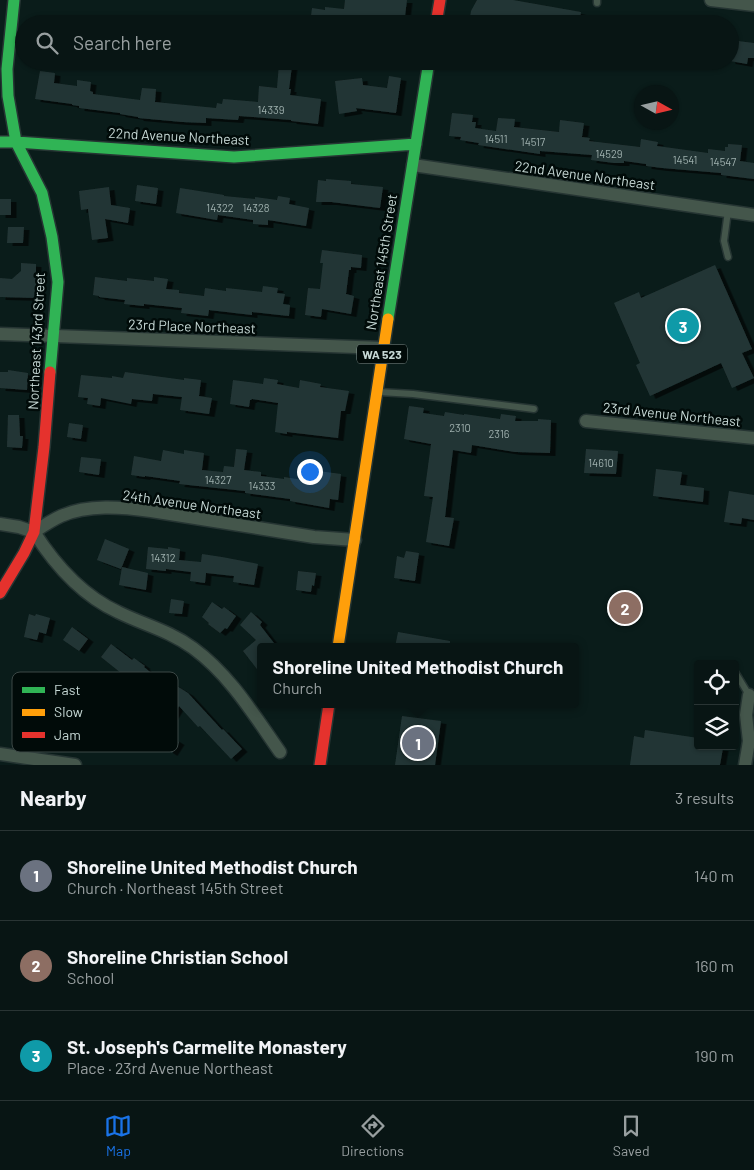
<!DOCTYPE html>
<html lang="en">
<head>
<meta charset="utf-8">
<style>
	body { margin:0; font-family:Barlow,sans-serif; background:#162222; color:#f1f3f6 }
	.controls { position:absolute; right:15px; bottom:15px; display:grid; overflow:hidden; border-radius:5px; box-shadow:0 1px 4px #0004 }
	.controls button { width:45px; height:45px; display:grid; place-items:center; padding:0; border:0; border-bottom:1px solid #293434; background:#081514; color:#f1f3f6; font:25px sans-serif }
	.compass { position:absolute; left:634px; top:85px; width:45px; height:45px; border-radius:50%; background:#081514; box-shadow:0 1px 4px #0004; rotate:98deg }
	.you { position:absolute; left:309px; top:471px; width:18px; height:18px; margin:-12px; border:4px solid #fff; border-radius:50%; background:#1a73e8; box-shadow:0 0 0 8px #1a73e833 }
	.badge { display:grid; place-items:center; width:32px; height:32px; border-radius:50%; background:#1a73e8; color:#fff; font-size:16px; font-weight:700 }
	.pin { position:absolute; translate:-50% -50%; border:2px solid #fff; box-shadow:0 1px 5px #0006 }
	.popup { position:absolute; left:257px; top:643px; width:322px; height:65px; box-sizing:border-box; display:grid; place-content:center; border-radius:5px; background:#081514; filter:drop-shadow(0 1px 4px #0005); font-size:16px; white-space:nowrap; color:#989fa0 }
	.popup b { font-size:19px; color:#f1f3f6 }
	.popup::after { content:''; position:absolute; left:50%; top:100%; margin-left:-10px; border:10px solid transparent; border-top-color:#081514 }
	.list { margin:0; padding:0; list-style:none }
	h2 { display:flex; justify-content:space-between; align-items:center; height:65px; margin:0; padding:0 20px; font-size:21px }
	h2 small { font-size:16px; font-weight:400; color:#989fa0 }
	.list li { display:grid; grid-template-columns:32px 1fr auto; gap:15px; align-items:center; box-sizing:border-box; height:90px; padding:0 20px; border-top:1px solid #293434 }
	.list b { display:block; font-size:19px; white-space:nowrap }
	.list p { margin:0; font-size:16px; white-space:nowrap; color:#989fa0 }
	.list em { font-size:16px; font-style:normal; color:#989fa0 }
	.icon { flex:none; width:28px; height:28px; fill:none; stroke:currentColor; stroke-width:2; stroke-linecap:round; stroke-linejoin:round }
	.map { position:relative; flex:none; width:754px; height:765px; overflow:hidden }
	.search { position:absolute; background:#081514; box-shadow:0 1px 4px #0004; left:15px; right:15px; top:15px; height:55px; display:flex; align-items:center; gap:12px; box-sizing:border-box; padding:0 18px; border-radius:28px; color:#989fa0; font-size:19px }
	.sheet { height:335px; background:#081514 }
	nav { display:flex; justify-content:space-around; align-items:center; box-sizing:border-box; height:70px; border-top:1px solid #293434; background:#081514; font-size:14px; color:#989fa0 }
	nav a { display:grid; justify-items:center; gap:2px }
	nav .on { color:#1a73e8 }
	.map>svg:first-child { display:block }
	.building { fill:#243535; filter:url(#shadow) }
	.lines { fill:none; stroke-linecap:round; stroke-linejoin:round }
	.lane-casing { stroke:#263533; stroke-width:9 }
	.street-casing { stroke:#263533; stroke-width:15 }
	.fast-casing { stroke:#263533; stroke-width:14 }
	.slow-casing { stroke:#263533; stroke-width:14 }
	.jam-casing { stroke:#263533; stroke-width:14 }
	.lane { stroke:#44564b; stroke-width:6 }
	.street { stroke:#44564b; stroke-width:12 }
	.fast { stroke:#30b455; stroke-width:11 }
	.slow { stroke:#ff9f0a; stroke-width:11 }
	.jam { stroke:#e5322d; stroke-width:11 }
	.labels { text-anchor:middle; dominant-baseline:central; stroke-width:5; stroke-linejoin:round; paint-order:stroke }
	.number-label { font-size:11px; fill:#9eafad }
	.shield { fill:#010b09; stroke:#8b9a98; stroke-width:1 }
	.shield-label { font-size:12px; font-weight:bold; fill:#c6d8d5 }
	.street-label { font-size:14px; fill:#c6d8d5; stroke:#010b09 }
	.key { fill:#010b09; stroke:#3c4846; stroke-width:1 }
	.key-label { font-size:14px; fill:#c6d8d5 }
</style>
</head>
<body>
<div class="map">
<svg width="754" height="765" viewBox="0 0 754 765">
	<defs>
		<filter id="shadow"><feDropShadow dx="5.5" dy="3" stdDeviation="0" flood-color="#0009"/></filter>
	</defs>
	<rect width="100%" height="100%" fill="#0a1c1a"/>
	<path class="building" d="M345,0H407L404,24H310L312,8L325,10V7L344,9Z
		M477,0H513L581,12L579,24H469L471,11Z
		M730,40L754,43V58H748L747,64L730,61Z
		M279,64L292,66L289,89H291L290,95L321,99L318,124L291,121V120L239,116L238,120L206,118V123L182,122L138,118V117L120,114V113L79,108V106L72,105V104L35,99L40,71L55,73L54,83L77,86V80L91,82L90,91L93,92V94L140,100L142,88L156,89L155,102L216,108L217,103L222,104L223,99L258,102L259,86L277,88Z
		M389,76L401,78L396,113L356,108L357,111L339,114L335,81L362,78L363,85L387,88Z
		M452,113L473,115L472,122H476L475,128L496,131L498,118L515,119L514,127L559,132L560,120L584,123L582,137L590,138L589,141L640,147L641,139L658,142L657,146L708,153V149L725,151V147H728V144L742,145L740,161L754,163V179L721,175V173L662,168L646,166V164L624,161V163H614L591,160L592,155L540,151V154L478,145L479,143L460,140L461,137L449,136Z
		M326,179L351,181V184L383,187L380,208L331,202H316L318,180L326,181Z
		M137,185L158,188L156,204L135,201Z
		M109,187L111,205L130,208L128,223L105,219L108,238L92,240L88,209L81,210L79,191Z
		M180,188L224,195V196L255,199V197L277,200L278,196L290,198L289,204L309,208L306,226L268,220V225L253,224V220L218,215L217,220L176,213Z
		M0,199H11V215H0Z
		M8,227H24L23,243H7Z
		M322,250L362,255L361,268L351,267V270H349L346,294L354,296L351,314L322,309L321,317L305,315L308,288L320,289L323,263H320Z
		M21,263L36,264V279H38L37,298L0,297V278L12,279L21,271Z
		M715,265L752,349L742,353L754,378L732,388L721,363L650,396L636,365L640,363L614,303L639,292L641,298Z
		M95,277L127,281V278L154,281V277L168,279L166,289L179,290V293L204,296L205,288L226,291V288L262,292L263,286L278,288L277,293L285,294L283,304L290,305L289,316L252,312V315L209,310L208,316L181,313L182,308L144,304V306L124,304L125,300L99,297V296L93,295Z
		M8,370L28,373L27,390L0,388V372H8Z
		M125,372L184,380V378L201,380L199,396L212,398L209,414L180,410L182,397L153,394L152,401L132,399L131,404L101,398L100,406L87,404L88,398L78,397L81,375L112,378V376L123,378Z
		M264,378L278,380L277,384L299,388L300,380L321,384L320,387L349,391L345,411H341L338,438L287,432V434L275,432L278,403L252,399L251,400H250L249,407L230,404L233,380L263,384Z
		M409,406L424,408L423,413L444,416L445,412L464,415V414L500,419L501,414L516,416L515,421H538V419L551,420L550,453L515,452L472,445L471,453L453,450L445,517L454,518L449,546L426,542L433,497L424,496L431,444L404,439Z
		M8,415H19L20,436H23L22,448L7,447Z
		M69,423L83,425L81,439L67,437Z
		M236,449L247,450L244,470L261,472V476L284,479V477L316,482L318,471L341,474L338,500L330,499L329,508L290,501V499L245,493V491L179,484L180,481L145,476V477L131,475L134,456L161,461L163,450L184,454V450L204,453L202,470L223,472L224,466L234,467Z
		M586,449L618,451L616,474L584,473Z
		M81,457L101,459L99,475L79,472Z
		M656,469L682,472L680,485L704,488L703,502L653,496Z
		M729,491L754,495V520L742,518L741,524L724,522Z
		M105,539L129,549L121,569L97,560Z
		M148,547L168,549V547L180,549L179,560L201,562L202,554L222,557L258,564L254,585L233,582L234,576L206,573L205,583L190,581L191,572L166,569V571L146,569Z
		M406,551L419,553L415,581L394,578L397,556L404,558Z
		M122,567L148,573L146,590L119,585Z
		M298,571L316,573L314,586L312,585L311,592L296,590Z
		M171,599L184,601L182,614L169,613Z
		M212,602L222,609L224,607L236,616L227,629L225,628L220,633L208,624L209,623L202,617Z
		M251,612L262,622L260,625L277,647H260V673L243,651L256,640L240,625Z
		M29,614L35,616L36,614L50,618L46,634L39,632L37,640L24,637Z
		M72,627L88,639L79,651L63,640Z
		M398,632L450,641V647H395Z
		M111,644L132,660L134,658L145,666L144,667L150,672L135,692L122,682L126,677L101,657Z
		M172,683L188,693L222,730L223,729L242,749L231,759L200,726L198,727L179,706L171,719L155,709Z
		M28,702L48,704L57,711L62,706H66V705L96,709L92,735L81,734L82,732L44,728V724L26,722Z
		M402,716L441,721L435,765H395Z
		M645,730L698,738V746L723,748L720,765H630L634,736L644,738Z
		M168,735L179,742L172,753L161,746Z"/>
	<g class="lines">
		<defs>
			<path id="lane" d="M597,3V0
				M728,211L724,241L728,257
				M379,392L413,394L534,409
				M735,672L749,695"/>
			<path id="street" d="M711,0L754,5
				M413,165L754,215
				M0,334L383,348
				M586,421L754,438
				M0,524L19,527L34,532C43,526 52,520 61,516C88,504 122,507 151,511L314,537L355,540
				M34,532C55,565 81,595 118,612C144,625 168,630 193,648C230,675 254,715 280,752
				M0,754L75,765
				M745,765L749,741L746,715L749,695"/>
			<path id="fast" d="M14,0L7,69L8,96L16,142L42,193L52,237L58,282L50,372
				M0,142H16L234,157L416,144
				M388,319L429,61"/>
			<path id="slow" d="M338,647L388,319"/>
			<path id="jam" d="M436,24L440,0
				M0,593L24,553L34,532L44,447L50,372
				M320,765L329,704"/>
		</defs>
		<use href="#lane" class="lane-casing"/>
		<use href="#street" class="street-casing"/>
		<use href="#fast" class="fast-casing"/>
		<use href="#slow" class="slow-casing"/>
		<use href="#jam" class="jam-casing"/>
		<use href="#lane" class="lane"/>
		<use href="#street" class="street"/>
		<use href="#fast" class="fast"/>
		<use href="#slow" class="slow"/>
		<use href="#jam" class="jam"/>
	</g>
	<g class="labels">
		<g class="number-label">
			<text x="271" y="109">14339</text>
			<text x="496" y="138">14511</text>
			<text x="533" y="141">14517</text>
			<text x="609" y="153">14529</text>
			<text x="685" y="159">14541</text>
			<text x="723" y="161">14547</text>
			<text x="220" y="207">14322</text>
			<text x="256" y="207">14328</text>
			<text x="460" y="427">2310</text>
			<text x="499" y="433">2316</text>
			<text x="601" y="462">14610</text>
			<text x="218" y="479">14327</text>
			<text x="262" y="485">14333</text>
			<text x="163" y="557">14312</text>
		</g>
		<rect class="shield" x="357" y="344.5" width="50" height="19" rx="4"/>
		<g class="shield-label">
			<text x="382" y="354">WA 523</text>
		</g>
		<g class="street-label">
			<text transform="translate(179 136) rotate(3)">22nd Avenue Northeast</text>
			<text transform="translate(585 175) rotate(8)">22nd Avenue Northeast</text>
			<text transform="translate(381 262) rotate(-81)">Northeast 145th Street</text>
			<text transform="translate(192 326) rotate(2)">23rd Place Northeast</text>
			<text transform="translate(36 341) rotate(-87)">Northeast 143rd Street</text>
			<text transform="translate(672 414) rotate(6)">23rd Avenue Northeast</text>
			<text transform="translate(192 504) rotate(8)">24th Avenue Northeast</text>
		</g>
	</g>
	<rect x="12" y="672" width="166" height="80" rx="8" class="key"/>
	<rect x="22" y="687" width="23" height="6" fill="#30b455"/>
	<rect x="22" y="709" width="23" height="7" fill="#ff9f0a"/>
	<rect x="22" y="732" width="23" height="6" fill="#e5322d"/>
	<g class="key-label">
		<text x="54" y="695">Fast</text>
		<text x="54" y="717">Slow</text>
		<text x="54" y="740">Jam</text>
	</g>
</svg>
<div class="controls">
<button><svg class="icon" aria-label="locate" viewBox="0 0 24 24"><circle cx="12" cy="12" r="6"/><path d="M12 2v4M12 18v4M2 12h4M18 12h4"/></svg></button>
<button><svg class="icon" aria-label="layers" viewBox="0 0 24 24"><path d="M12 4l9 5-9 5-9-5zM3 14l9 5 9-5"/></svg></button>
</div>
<svg class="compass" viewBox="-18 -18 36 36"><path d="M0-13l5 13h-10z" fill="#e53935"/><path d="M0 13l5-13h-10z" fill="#989fa0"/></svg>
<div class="you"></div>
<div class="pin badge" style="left:418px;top:743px;background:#6b7280">1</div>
<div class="popup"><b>Shoreline United Methodist Church</b>Church</div>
<div class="pin badge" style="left:625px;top:608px;background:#8d6e63">2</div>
<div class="pin badge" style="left:683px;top:326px;background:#0f9aa8">3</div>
<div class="search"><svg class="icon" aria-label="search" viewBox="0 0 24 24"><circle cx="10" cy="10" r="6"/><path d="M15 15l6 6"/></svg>Search here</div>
</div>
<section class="sheet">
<h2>Nearby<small>3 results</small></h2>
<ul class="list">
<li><span class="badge" style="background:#6b7280">1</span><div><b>Shoreline United Methodist Church</b><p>Church · Northeast 145th Street</p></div><em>140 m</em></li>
<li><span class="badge" style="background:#8d6e63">2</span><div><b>Shoreline Christian School</b><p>School</p></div><em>160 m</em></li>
<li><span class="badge" style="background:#0f9aa8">3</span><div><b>St. Joseph's Carmelite Monastery</b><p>Place · 23rd Avenue Northeast</p></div><em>190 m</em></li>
</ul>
</section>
<nav>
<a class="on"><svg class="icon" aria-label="map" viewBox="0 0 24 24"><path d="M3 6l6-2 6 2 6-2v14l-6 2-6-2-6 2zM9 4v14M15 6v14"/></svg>Map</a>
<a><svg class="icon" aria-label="directions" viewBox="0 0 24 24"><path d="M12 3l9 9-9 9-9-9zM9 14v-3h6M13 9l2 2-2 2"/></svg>Directions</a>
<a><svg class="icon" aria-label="saved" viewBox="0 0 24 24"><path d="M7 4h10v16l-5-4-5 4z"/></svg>Saved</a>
</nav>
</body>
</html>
